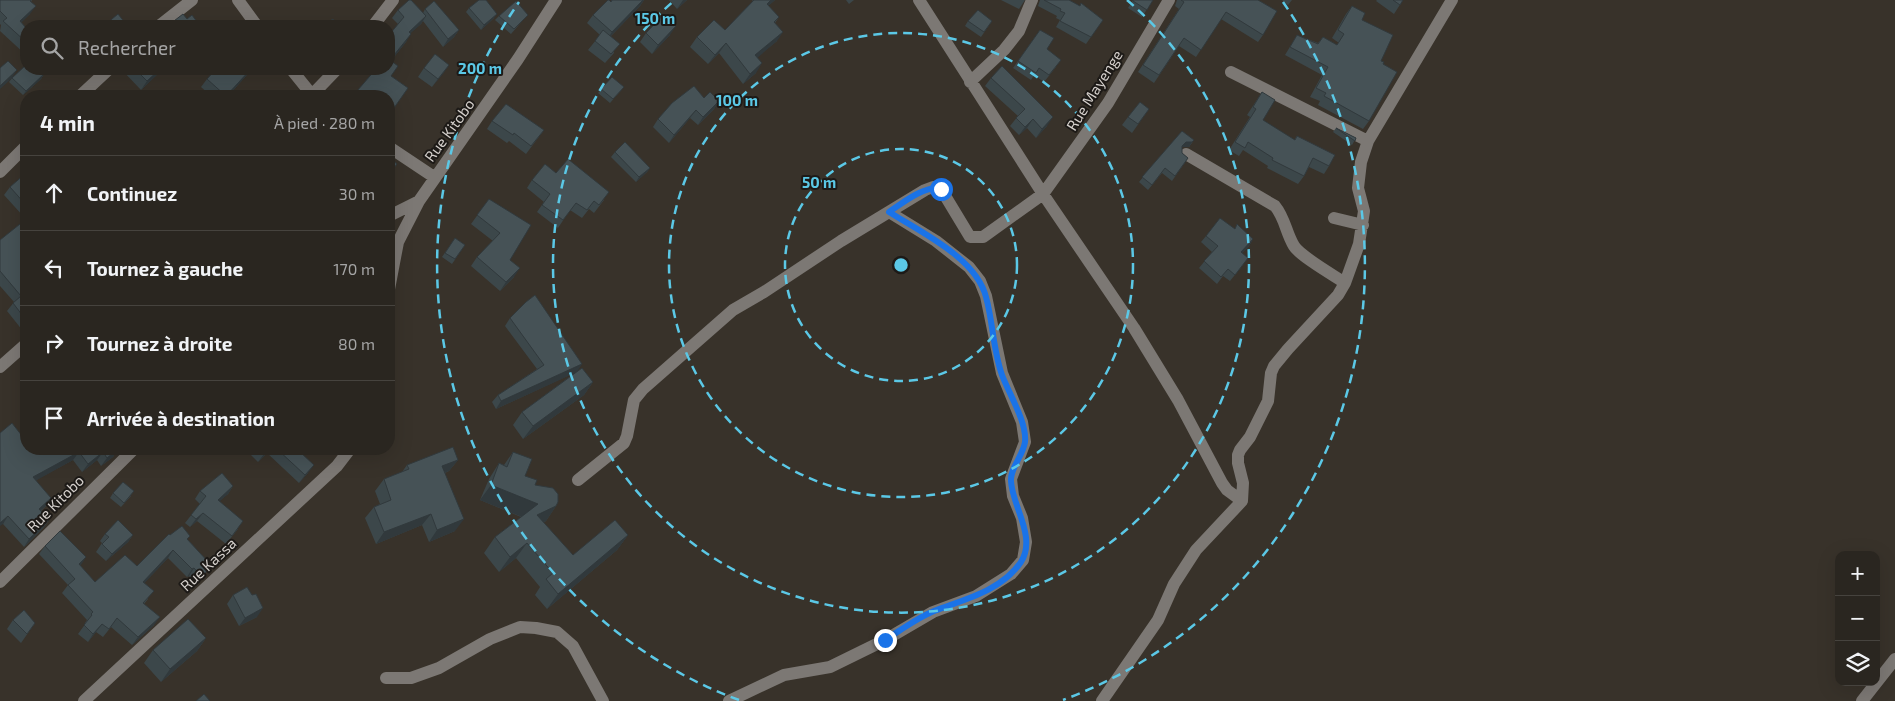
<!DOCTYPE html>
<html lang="fr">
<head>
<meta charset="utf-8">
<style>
	body { margin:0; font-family:"Exo 2",sans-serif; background:#322e29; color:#f1f3f6 }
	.controls { position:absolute; right:15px; bottom:15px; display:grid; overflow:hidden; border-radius:10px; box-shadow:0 5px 20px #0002 }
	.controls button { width:45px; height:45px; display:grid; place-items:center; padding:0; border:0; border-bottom:1px solid #46433e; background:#2a2620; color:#f1f3f6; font:25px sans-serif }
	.stop { position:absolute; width:15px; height:15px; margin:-11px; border:4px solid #1a73e8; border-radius:50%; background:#fff }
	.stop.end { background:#1a73e8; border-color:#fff; box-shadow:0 1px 5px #0008 }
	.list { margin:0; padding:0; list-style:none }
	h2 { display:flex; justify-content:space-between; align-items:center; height:65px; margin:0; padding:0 20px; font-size:21px }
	h2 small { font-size:16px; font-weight:400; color:#a5a5a5 }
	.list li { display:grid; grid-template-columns:32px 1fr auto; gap:15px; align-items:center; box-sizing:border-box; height:75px; padding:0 20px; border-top:1px solid #46433e }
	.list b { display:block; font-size:19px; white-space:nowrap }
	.list em { font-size:16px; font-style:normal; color:#a5a5a5 }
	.icon { flex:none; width:28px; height:28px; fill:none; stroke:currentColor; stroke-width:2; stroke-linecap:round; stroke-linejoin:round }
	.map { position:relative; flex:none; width:1895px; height:701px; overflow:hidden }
	.search { position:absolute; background:#2a2620; box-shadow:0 5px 20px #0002; left:20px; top:20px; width:375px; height:55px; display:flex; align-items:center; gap:12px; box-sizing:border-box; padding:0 18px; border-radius:20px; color:#a5a5a5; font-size:19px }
	.panel { position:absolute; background:#2a2620; box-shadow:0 5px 20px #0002; left:20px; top:90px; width:375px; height:365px; border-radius:20px }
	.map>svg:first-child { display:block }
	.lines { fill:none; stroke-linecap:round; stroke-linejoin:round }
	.minor { stroke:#7c7874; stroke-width:12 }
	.wall { fill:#3c474a }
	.shaded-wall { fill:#31393c }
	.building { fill:#465256; stroke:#31393c }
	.route { stroke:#1a73e8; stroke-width:6 }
	.ring { fill:none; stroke:#5bc8e6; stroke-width:2.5; stroke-dasharray:9 6 }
	.labels { text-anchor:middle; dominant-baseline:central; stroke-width:4; stroke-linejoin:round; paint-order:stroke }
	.street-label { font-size:15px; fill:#d5d0cc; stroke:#1d1a17 }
	.centre { fill:#5bc8e6; stroke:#1d1a17; stroke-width:2.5 }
	.ring-label { font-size:15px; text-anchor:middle; font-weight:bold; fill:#5bc8e6; stroke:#1d1a17; stroke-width:4; stroke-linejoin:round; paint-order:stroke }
</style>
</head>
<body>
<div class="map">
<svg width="1895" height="701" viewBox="0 0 1895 701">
	<rect width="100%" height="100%" fill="#38322a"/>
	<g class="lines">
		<path class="minor" d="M238,0L257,26
			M919,0L1043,194L1134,328L1178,400L1222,483L1227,490L1242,501
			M159,26L192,0
			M373,26L393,0
			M291,69L312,95
			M970,82L1004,50L1019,31L1032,0
			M80,96L109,69
			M311,96L337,69
			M1368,141L1452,0
			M389,147L434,177
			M1186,154L1275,206C1285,218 1286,233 1294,246C1300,256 1333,275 1345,283
			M0,172L26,146
			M389,216L419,201L518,59L556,0
			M1334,218L1363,225
			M389,289L398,242L419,201
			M0,367L26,344
			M578,480L624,443L627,436L634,400L643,389L733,310L764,292L841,241L925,190L933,187L941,189L970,237H983L1043,194L1108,103L1169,0
			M0,582L134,449
			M386,678H411L439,668L490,639L520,627L536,628L557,632L573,646L603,701
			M84,701L337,466L350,449
			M729,701L784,675L830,667L885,640L933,612L976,596L1011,574L1023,560L1026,542L1022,518L1013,496L1011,479L1025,442L1022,422L1002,373L986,296L980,281L969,267L936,241L889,212
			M1102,701L1158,620L1174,584L1196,550L1242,501L1243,483L1238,463V455L1240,450L1250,437L1268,401L1271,373L1274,366L1288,349L1338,295L1345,283L1359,244L1364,211L1358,188L1361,162L1368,141L1231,72
			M1862,701L1895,659"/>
	</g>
	<path class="wall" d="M0,0H32L31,2L30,14L21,22L26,28V55L0,31L1,25L0,24Z
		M612,0H644L640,6L611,36L614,53L605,63L588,50L600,35L587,23L593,15Z
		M669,0H687L677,9Z
		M752,0H775L768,6L779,17L775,23L777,41L757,57L756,73L743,84L719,53L708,64L690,47L697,37L725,30L753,1Z
		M846,0H854L849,4Z
		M1001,0H1025L1019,9Z
		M1040,0H1069L1080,6L1081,3L1103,20L1086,44L1056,27L1060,20L1056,18L1057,16L1038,6Z
		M1133,0H1153L1142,17L1128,8Z
		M1177,0H1258L1263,35L1258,42L1221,19L1196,57L1179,46L1154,83L1138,72L1179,9L1175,6Z
		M1282,0H1292L1288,5Z
		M1377,0H1403L1394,14L1376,1Z
		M1352,6L1362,20L1383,64L1369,121L1363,129L1318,105L1320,101L1310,97L1322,75L1285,55L1297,35L1318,43L1323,37L1337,45L1339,43L1332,38L1346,14Z
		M469,8L494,18L481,30L466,12Z
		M425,9L459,30L454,37L443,47L423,21L421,24L410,33L406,42L391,61V76L408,88L389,115V96H353L374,71L372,69H389L398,24L392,18L398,10L423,13Z
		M499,16L524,19L511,34L495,20Z
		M968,21H992L981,37L965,26Z
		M1040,30L1047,49L1056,67L1044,82L1034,75L1031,80L1013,68Z
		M646,33L670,35L652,54L640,42Z
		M449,65L432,87L418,77L424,68Z
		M121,69H163L141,90Z
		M251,69L246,76L228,96H211L201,87L207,79Z
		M40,70L44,74L41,79L23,95L9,82L12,78Z
		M991,78L1047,126L1036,138L1027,128L1019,135L1010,126L1018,116L985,86Z
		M624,87L610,103L598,93L601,89Z
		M1262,92L1263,120L1294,140L1297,136L1329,166L1324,174L1309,167L1304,176L1298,184L1267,168L1268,166L1243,150L1239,156L1229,150L1250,117L1247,115Z
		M704,98L719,101L714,109L698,125L690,118L669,143L653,127L658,119Z
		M1149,109L1132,133L1122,125L1128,117Z
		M492,121L544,130L526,154L509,141L507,143L487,129Z
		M1336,128L1356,138L1352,145L1333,132Z
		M1182,131L1194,140L1189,147H1182V153L1188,158L1172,181L1162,173L1148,190L1139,182Z
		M615,152L650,168L647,172L636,182L611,157Z
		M26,173V216L24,217L4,195L10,187Z
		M556,173L604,200L594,213L589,209L582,218L570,210L558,228L537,212L544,202L527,188L532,180Z
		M489,199L510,260L514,277L500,291L471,266L477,257L493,241L471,224Z
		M1235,228L1253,239L1249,246L1242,253L1243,265L1230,281L1223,276L1217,284L1199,268L1212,252L1201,242L1206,236Z
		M26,232V328L23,331L7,311L14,302L0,286V240Z
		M455,238L465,245L452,264L442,257Z
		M510,318L577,371L593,382L584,395L523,439L513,425L522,412L576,372L496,409L492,402L498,395L537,369L505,326Z
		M26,449H118L113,457L101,466L97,460L82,472L73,460L36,480L46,506L41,511L49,520L43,528L24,547L3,524Z
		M190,449H205L196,452L193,449L192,451Z
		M245,449H304L301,452L308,473L299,483L267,453L258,462Z
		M513,452L525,476L556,506L546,521L543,523L573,555L628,535L617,550L547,609L535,595L540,587L516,558L499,572L484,553L495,537L521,517L480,500L489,479L499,463L504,465Z
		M458,460L449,471L445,473L455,531L429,542L422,525L376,544L365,518L374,507L380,504L375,491L384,479L402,472L407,465Z
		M233,486L228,494L219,501L238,529L226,544L197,521L190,527L185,523L200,504L195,499L200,491Z
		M113,493L131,496L121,507L110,498Z
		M105,534L133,535L128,542L106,561L96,552L102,543L100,541Z
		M170,535L188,540L211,565L196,586L189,576L187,577L168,558L144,583L148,599L144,604L154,625L132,645L111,627L103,637L96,632L88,642L78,634L86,623H85L87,620L62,593L68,585L39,554L45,546L80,566L95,582L137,566Z
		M233,595H252L257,617L239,626L227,604Z
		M13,620L35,623L21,643L7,629Z
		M206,638L197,651L161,682L144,663L153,650Z"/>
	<path class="shaded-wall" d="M643,0H644L640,6L606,41L612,32Z
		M683,0H687L677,9Z
		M771,0H775L760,13L767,4Z
		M36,6L30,14L15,29L20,21Z
		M497,14L494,18L481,30L484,25Z
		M426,16L421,24L403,40L409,32Z
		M676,26L670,35L652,54L658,45Z
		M459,30L454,37L443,47L448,39Z
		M783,32L777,41L749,65L755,55Z
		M411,34L406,42L389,63V62Z
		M726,43L719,53L708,64L715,55Z
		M762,63L756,73L743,84L750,74Z
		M449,65L443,74L432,87L438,79Z
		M160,69H163L141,90L147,81Z
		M251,69L246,76L228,96H226Z
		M17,70L11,79L0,89V86Z
		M44,74L41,79L23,95L26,91Z
		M719,101L714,109L698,125L703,117Z
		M696,110L690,118L669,143L674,135Z
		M1053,117L1047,126L1036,138L1042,129Z
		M1033,119L1027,128L1019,135L1025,127Z
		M1186,142H1192L1189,147H1182L1179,150Z
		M650,168L647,172L636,182L639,177Z
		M1253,239L1249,246L1236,259L1241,252Z
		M520,268L514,277L500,291L506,282Z
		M582,364L577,372L496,409L501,401Z
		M593,382L584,395L523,439L533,426Z
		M118,449L113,457L101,466L107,458Z
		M199,449H205L196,452Z
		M269,449H270L267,453L258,462L264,454Z
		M79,452L73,460L28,485L33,477Z
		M103,452L97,460L82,472L88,464Z
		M458,460L449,471L434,477L442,466Z
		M314,465L308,473L299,483L305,475Z
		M491,485L538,504L527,519L480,500Z
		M233,486L228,494L212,508L218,500Z
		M51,498L46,506L33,517L39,509Z
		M556,506L546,521L526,531L537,515Z
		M203,513L197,521L190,527L196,519Z
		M431,514L422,525L376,544L384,532Z
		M8,516L3,524L0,526V523Z
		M464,519L455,531L429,542L437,530Z
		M49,520L43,528L24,547L29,539Z
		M133,535L128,542L106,561L112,554Z
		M628,535L617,550L547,609L558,594Z
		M527,543L516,558L499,572L510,557Z
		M173,550L168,558L138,590L143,582Z
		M86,557L81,565L73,573L79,564Z
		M194,568L189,576L187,577L192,569Z
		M263,608L257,617L239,626L245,618Z
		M160,617L154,625L132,645L138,637Z
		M102,624L96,632L88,642L93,634Z
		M206,638L197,651L161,682L170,669Z"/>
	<path class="building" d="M0,0H31L30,1L36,6L20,21L26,28V42L3,21L7,18L0,11Z
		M409,0H411L426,16L409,32L411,34L390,60L398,66L391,76L408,88L389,115V96H364L357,91L376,69H389V35L404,17L398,10Z
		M479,0H486L497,14L484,25L469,8Z
		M608,0H609L611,2L612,0H643L612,32L593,15Z
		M754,0H771L767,4L779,17L774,22L783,32L755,55L762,63L750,74L726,43L715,55L697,37L714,20L725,30Z
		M1044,0H1069L1080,6L1081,3L1103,20L1091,37L1060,21L1065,13L1060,11L1061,9Z
		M1133,0H1153L1147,10L1133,1Z
		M1181,0H1258L1277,11L1263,35L1226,12L1201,50L1184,38L1159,75L1143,65L1184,2Z
		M1393,0H1403L1400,5Z
		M434,1L459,30L448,39L425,9Z
		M516,1L528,15L514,29L499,16Z
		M1352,6L1365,13L1362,20L1393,35L1381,61L1384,62L1383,64L1397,72L1369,121L1324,96L1326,93L1316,88L1328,67L1290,47L1297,35L1318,44L1323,37L1337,45L1344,34L1338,30Z
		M978,10L992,21L984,32L968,21Z
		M118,14L126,24L122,26H108L106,24Z
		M183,14L187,19L192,15L200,26H171L170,24Z
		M664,14L676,26L658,45L646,33Z
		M333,19L338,26H322Z
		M64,22L67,26H59Z
		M603,30L620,44L611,54L595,41Z
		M1040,30L1054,38L1047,49L1061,60L1049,75L1039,68L1036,73L1018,61Z
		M435,54L449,65L438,79L424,68Z
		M8,61L17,70L0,86V68Z
		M26,65V69H40H39L44,74L26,91L12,78Z
		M1002,66L1053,117L1042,129L1033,119L1025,127L1016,118L1025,109L991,78Z
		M135,69H160L147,81Z
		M216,69H251L226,96L207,79Z
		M612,77L624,87L613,99L601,89Z
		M694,86L704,98L710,92L719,101L703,117L696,110L674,135L658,119L672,103Z
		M1262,92L1275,100L1263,120L1295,140L1297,136L1335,155L1329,166L1313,158L1304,176L1272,160L1273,158L1248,142L1245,148L1235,142L1256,109L1253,107Z
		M1140,102L1149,109L1138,124L1128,117Z
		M506,104L544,130L531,146L514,133L513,135L492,121Z
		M1336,128L1356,138L1355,141Z
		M1182,131L1194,140L1192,142H1186L1182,146V153L1188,158L1175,176L1165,168L1152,185L1142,177Z
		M625,142L650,168L639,177L615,152Z
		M389,157L397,164L389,174Z
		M568,159L609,192L599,205L594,201L587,210L576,203L563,220L542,205L550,194L532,180L545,164L556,173Z
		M26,173V205L10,187Z
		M489,199L531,225L510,260L520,268L506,282L477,257L500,233L477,215Z
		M1220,218L1235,229L1237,224L1253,239L1241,252L1248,258L1235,275L1228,269L1221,277L1204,261L1218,246L1206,236Z
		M20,224L26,232V320L13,303L21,296L0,271V240Z
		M455,238L465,245L455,259L445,253Z
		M535,295L582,364L501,401L498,395L544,365L510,318L526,302Z
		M582,368L593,382L533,426L522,412Z
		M12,423L26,441V449H118L107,458L103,452L88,464L79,452L33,477L51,498L39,509L49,520L29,539L8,516L0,523V433Z
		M453,447L458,460L442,466L464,519L437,530L431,514L384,532L374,507L391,500L384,479L409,469L407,465Z
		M258,449H269L264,454Z
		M277,449H303L300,452L314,465L305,475Z
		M513,452L532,459L525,476L537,480L535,485L553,488L558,494V502L556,506L537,515L573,555L615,520L628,535L558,594L546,579L553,573L527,543L510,557L495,537L538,504L491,485L499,463L507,467Z
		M222,473L233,486L218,500L243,521L232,536L203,513L196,519L191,515L206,496L200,491Z
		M123,482L134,491L124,503L113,493Z
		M118,520L133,535L112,554L102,544L109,537L105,534Z
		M182,526L190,536L187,539L211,565L202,577L194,568L192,569L173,550L143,582L154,591L143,603L160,617L138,637L117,618L109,629L102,624L93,634L84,625L92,615L91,614L93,612L68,585L75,579L45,546L60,531L86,557L79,564L95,582L125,555L137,566L169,534L170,535Z
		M247,587L252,595L256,594L263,608L245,618L233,595Z
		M24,610L35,623L27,634L13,620Z
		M188,619L206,638L170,669L153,650Z
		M204,694L210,701H196Z"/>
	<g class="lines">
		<path class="route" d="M885,640C901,630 917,618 934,611C965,599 1001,591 1021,562C1037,537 1012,506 1011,481C1010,468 1023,456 1025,442C1027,422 1009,394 1002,375C993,350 993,322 986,297C976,258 921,232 889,212C901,204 926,184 941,189"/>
	</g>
	<g class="ring">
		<circle cx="901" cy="265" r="116"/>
		<circle cx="901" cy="265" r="232"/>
		<path d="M1127 0A348 348 0 1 1 675 0"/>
		<path d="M739 700A464 464 0 0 1 519 2M1283 2A464 464 0 0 1 1063 700"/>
	</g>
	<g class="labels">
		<g class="street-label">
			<text transform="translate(1094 90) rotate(-58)">Rue Mayenge</text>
			<text transform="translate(449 130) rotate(-54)">Rue Kitobo</text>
			<text transform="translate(55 503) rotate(-45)">Rue Kitobo</text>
			<text transform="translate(208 564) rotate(-43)">Rue Kassa</text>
		</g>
	</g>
	<circle cx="901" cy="265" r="8" class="centre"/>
	<g class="ring-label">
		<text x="655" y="24">150 m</text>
		<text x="480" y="74">200 m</text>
		<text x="737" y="106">100 m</text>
		<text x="819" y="188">50 m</text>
	</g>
</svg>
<div class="controls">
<button>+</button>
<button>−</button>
<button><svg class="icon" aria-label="layers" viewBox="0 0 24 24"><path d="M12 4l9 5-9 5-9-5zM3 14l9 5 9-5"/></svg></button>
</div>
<div class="stop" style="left:941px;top:189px"></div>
<div class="stop end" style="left:885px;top:640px"></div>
<div class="search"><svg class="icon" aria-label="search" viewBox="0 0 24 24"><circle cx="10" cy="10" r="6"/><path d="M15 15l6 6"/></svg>Rechercher</div>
<section class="panel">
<h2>4 min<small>À pied · 280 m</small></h2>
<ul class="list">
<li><svg class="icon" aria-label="ahead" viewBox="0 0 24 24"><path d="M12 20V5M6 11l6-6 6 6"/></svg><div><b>Continuez</b></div><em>30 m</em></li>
<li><svg class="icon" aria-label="left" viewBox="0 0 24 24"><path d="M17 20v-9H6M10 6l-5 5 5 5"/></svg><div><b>Tournez à gauche</b></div><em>170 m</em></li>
<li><svg class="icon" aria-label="right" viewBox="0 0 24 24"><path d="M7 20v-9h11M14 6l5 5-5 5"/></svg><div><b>Tournez à droite</b></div><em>80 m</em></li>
<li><svg class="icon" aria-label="arrive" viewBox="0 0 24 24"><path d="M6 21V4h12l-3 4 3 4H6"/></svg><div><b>Arrivée à destination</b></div></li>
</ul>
</section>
</div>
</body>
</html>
